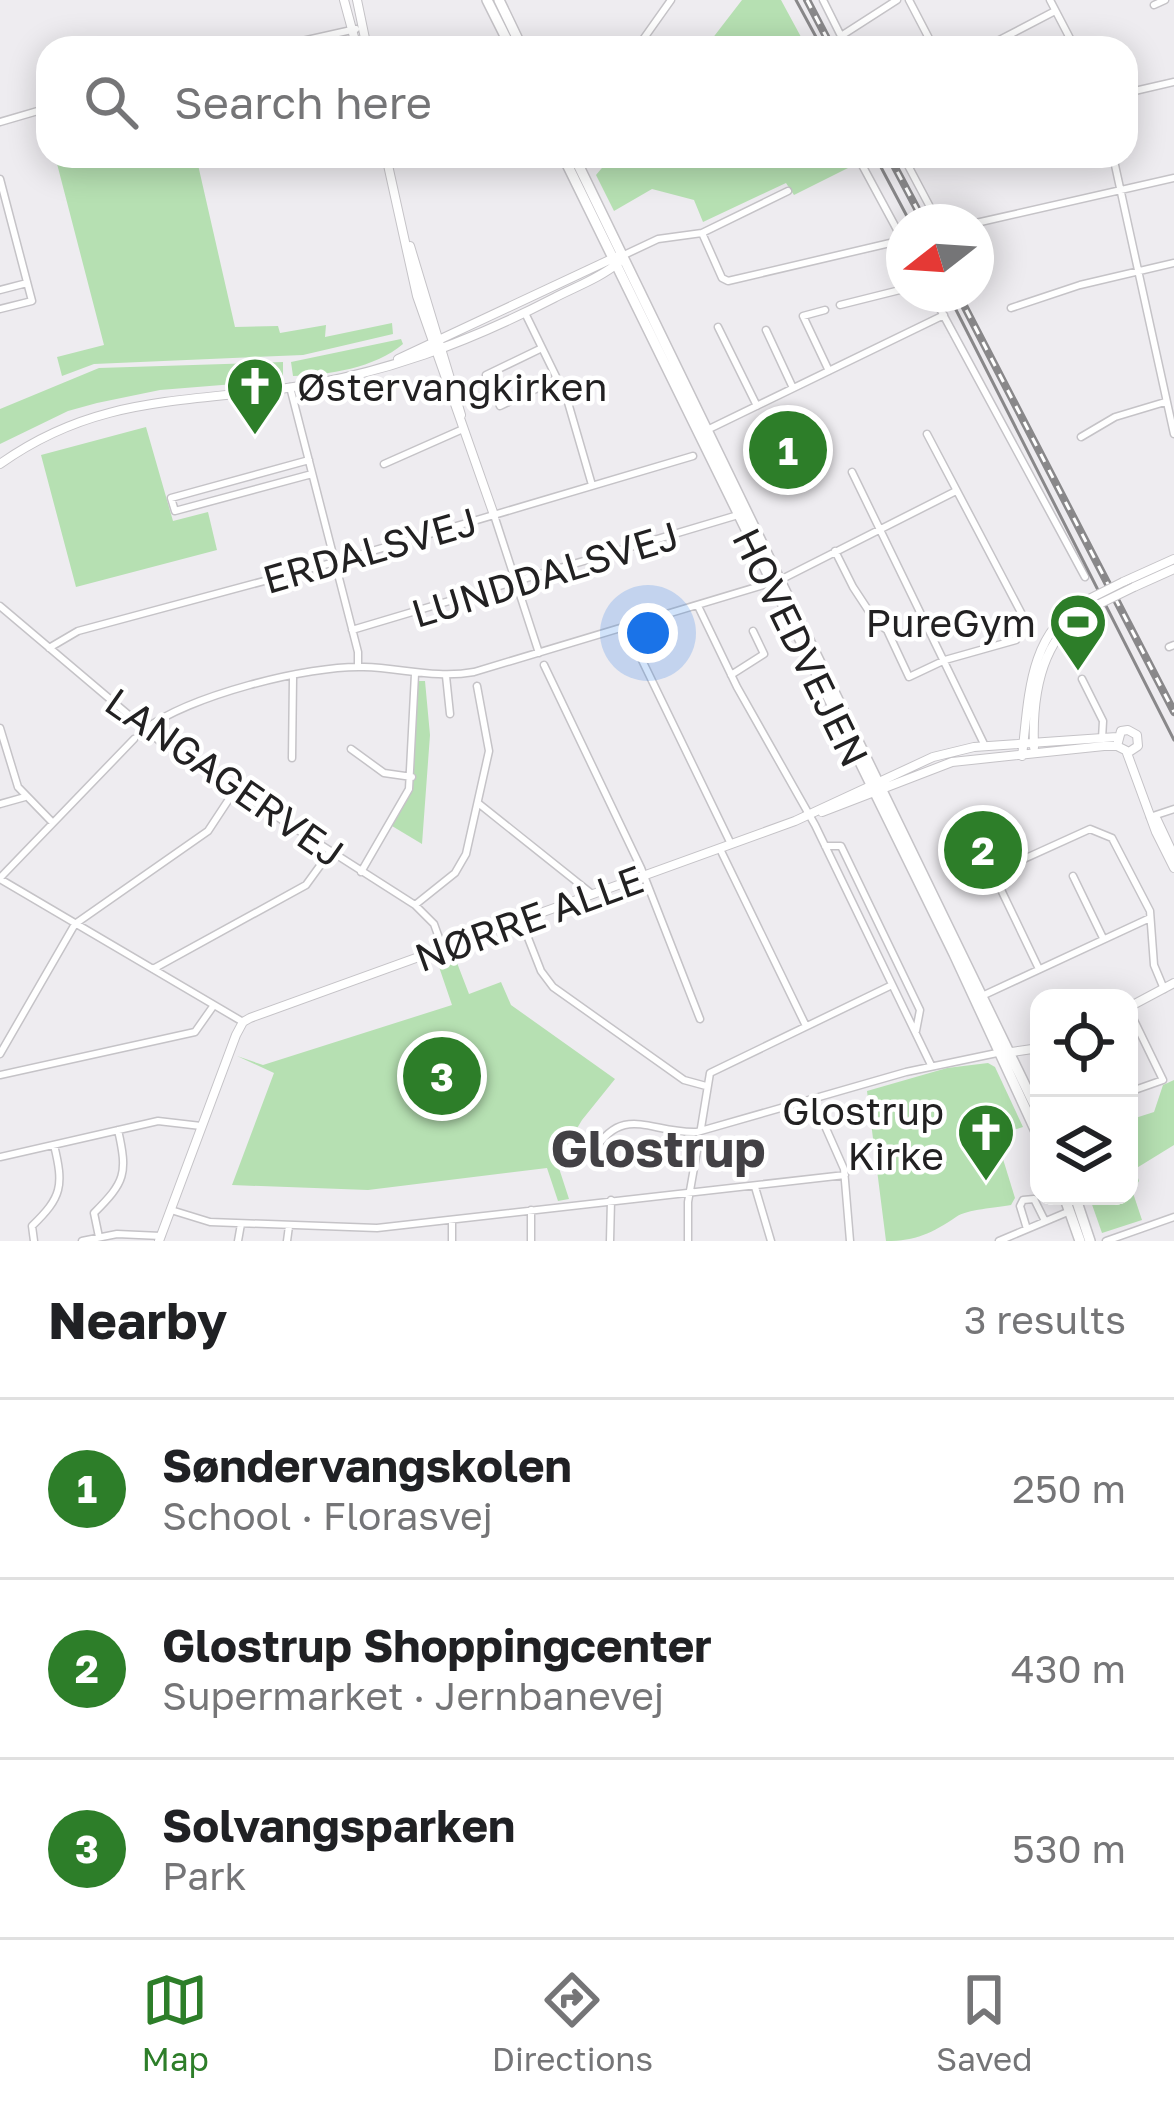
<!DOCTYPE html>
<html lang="en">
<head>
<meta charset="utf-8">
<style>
	body { margin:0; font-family:"Golos Text",sans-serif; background:#f6f6f6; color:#202124 }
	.controls { position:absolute; right:36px; bottom:36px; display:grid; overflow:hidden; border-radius:24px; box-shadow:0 6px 30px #0003 }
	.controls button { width:108px; height:108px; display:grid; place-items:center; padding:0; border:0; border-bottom:3px solid #e0e0e0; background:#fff; color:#202124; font:60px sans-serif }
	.compass { position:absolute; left:886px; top:204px; width:108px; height:108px; border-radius:50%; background:#fff; box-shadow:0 6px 30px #0003; rotate:253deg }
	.you { position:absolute; left:648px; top:633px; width:42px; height:42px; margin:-30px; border:9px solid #fff; border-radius:50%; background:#1a73e8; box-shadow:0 0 0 18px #1a73e833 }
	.badge { display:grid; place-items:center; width:78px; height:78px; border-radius:50%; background:#2d7e29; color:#fff; font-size:39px; font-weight:700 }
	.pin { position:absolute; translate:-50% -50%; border:6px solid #fff; box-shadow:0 3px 12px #0006 }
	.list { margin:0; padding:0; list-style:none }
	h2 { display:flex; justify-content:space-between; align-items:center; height:156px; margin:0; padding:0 48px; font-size:51px }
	h2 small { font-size:39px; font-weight:400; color:#757577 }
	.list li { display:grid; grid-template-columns:78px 1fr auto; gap:36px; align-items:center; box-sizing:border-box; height:180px; padding:0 48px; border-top:3px solid #e0e0e0 }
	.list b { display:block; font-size:45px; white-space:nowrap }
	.list p { margin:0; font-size:39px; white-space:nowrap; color:#757577 }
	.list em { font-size:39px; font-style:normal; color:#757577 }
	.icon { flex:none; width:66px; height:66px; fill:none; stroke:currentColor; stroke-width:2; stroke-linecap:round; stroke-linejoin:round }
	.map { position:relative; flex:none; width:1174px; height:1241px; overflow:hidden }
	.search { position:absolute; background:#fff; box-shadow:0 6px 30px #0003; left:36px; right:36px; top:36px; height:132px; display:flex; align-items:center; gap:30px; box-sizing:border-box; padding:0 42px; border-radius:36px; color:#757577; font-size:45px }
	.sheet { height:696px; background:#fff }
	nav { display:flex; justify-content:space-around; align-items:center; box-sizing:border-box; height:168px; border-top:3px solid #e0e0e0; background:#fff; font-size:33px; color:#757577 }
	nav a { display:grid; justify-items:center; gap:6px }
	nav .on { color:#2d7e29 }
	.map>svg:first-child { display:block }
	.green { fill:#b6e0b2 }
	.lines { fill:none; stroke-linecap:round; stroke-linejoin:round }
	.minor-casing { stroke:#c5c3c7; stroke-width:9 }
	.tertiary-casing { stroke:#c5c3c7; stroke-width:10 }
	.secondary-casing { stroke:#c5c3c7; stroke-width:12 }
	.minor { stroke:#fff; stroke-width:6 }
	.tertiary { stroke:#fff; stroke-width:8 }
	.secondary { stroke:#fff; stroke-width:9 }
	.tram { stroke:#89888a; stroke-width:3 }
	.rail-casing { stroke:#89888a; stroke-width:8 }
	.rail { stroke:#fff; stroke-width:3; stroke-dasharray:9; stroke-linecap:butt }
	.tertiary-bridge-casing { stroke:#c5c3c7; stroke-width:10; stroke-linecap:butt }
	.tertiary-bridge { stroke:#fff; stroke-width:8 }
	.labels { text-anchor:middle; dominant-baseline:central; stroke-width:9; stroke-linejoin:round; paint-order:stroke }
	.poi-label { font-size:39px; fill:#222122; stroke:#fff; text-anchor:end }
	.street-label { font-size:39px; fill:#222122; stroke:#fff }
	.district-label { font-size:51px; font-weight:bold; fill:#434145; stroke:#fff }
</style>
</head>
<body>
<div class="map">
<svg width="1174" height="1241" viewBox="0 0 1174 1241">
	<rect width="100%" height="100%" fill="#eeecf0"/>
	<path class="green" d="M742,0H781L807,48H705Z
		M55,156H196L235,327L278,326L280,333L326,325L325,337L392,323L393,334L303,355L94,364L62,376L57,357L104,345Z
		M612,156H856L850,159L854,165L794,195L786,183L703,222L694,200L652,189L614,211L596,175Z
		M401,339L403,344C375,368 328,375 293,376L291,362Z
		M283,362V380L160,390L97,403L68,411L0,444V409L99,368Z
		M146,427L173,521L208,512L217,550L76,587L41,455Z
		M416,681H425L430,735L422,844L392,826L412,788Z
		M454,955L469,994L501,982L511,1005L615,1079L582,1120L557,1162L569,1199L558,1201L547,1168L368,1190L232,1185L274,1073L237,1056L263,1065L452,1005L437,961Z
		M988,1063L995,1067L1023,1127L984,1139L999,1146L1015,1198L1011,1205C996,1208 967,1209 956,1217C932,1233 916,1241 886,1241L867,1091L947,1068Z
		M1174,1080V1145L1135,1169L1139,1181L1132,1190L1142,1220L1102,1233L1089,1196H1129V1120L1154,1112L1163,1085Z"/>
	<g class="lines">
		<defs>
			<path id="minor" d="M823,0L841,36L897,0
				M909,0L934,48
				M1050,0L1075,48
				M1154,5L1165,0
				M841,36L847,48
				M271,48L356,29
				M637,48L671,0
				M984,48L1055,11
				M1126,93L1174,82
				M0,122L48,108
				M903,156L938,222
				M1113,156L1174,434
				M861,163L902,239
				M0,179L32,301L0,309
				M976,223L1174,178
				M702,233L722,278L728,281L903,240
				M624,255L658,239L702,233L788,191
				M0,290L27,283
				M932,294L1085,577
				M840,305L904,289
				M1011,308L1080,285L1174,263
				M825,310L803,316L829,371
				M525,313L567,399L592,485
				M718,327L757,406
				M766,330L793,388
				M542,348L486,375L500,406L557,379
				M290,387L358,652V667
				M707,430L944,315
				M1081,437L1115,417L1165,402
				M309,460L171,498L175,511L312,474
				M384,464L463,429
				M852,472L985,746
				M494,515L539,653
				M835,551L853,587L876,622L887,630L909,677L945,660L1016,640L1026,622L927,434
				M780,580L956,491
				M0,606L163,744L415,905L434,924L443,949
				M698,606L737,687L815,825L931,1065
				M626,627L731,844
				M352,630L738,515
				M1169,647L1174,645
				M49,648L78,631L335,562L693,456
				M544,665L641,868L700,1019
				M731,675L764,654L753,631
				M446,676L450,714
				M1082,679L1103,721L1102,739
				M0,728L18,787L52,822
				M144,730C188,696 308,665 364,667C402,668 436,679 474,672L770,583
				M351,749L384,773L412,777
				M292,758L293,678
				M478,803L592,894
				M0,804L25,797
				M1150,817L1174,809
				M825,846H841L920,1010L916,1031
				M720,849L806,1026
				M361,872L409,789L415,674
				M1073,876L1103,938
				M0,878L134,739
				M0,879L243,1022
				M415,905L455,873L466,854L489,751L477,686
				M521,920L541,971L553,987L684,1080L706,1086
				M153,969L306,885L330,852
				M1039,969L993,873L1090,829L1112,838L1150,911L1154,965L1164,989
				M982,996L1150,918
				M1129,1010L1163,1080L1129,1092
				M0,1054L75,924L208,831L235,790
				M0,1075L195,1032L214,1005
				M813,1099L844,1169L850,1241
				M701,1128L710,1073L892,985
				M594,1151C624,1103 651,1134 697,1132L906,1072L997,1053
				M0,1157L158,1121L201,1126
				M755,1187L771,1241
				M171,1210L210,1222L377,1228L845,1175
				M452,1221V1241
				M1027,1229L1020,1206L1023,1200L1034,1199L1045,1221
				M99,1237L94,1213C125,1182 128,1174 118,1130
				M34,1241L32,1226C62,1197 64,1186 54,1145
				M82,1241L117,1234L161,1236
				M238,1241L241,1224
				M287,1241L289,1226
				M531,1241V1210
				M610,1241L611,1200
				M688,1241V1202L698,1145
				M999,1241L1070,1211
				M1106,1241L1174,1217"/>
			<path id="tertiary" d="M344,0L357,48
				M357,0L367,48
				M386,156L417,296L494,515
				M410,246L461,415
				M398,359L618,256
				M0,464C94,397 178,403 287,388C382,375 469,342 554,298C575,287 600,278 618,263
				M1123,582L1174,559
				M1134,587L1174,569
				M1034,747C1032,696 1041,638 1087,610
				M1127,753L1156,832L1174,868
				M1022,756C1029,698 1028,634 1083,602
				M822,812L952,762L1104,746H1117L1129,752L1138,746L1137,735L1128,730L1121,731L1117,746
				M1157,820L1174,856
				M1129,1007L1174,983
				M1005,1053L1039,1048
				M159,1241L236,1035L243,1022L250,1018L795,821L933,757L974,747L1117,737"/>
			<path id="secondary" d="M487,0L511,48
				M499,0L522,48
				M563,156L954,954L1039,1138
				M574,156L1039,1114
				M1064,1196L1080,1241
				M1075,1196L1090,1241"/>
		</defs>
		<use href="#minor" class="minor-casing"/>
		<use href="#tertiary" class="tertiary-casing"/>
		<use href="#secondary" class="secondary-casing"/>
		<use href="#minor" class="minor"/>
		<use href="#tertiary" class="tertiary"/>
		<use href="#secondary" class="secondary"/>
		<path class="tram" d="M796,0L822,48
			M875,156L910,222
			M948,294L1174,740"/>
		<defs>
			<path id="rail" d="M807,0L832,48
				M889,156L924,222
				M958,294L1174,712"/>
		</defs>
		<use href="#rail" class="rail-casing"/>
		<use href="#rail" class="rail"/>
		<defs>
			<path id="tertiary-bridge" d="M1083,602L1123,582
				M1087,610L1134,587"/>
		</defs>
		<use href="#tertiary-bridge" class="tertiary-bridge-casing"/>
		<use href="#tertiary-bridge" class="tertiary-bridge"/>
	</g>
	<defs>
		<symbol id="church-pin" viewBox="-11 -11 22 30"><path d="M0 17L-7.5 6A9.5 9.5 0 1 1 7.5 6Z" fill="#2d7e29" stroke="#fff"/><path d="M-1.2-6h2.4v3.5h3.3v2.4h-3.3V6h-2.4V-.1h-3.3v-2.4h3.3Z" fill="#fff"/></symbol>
		<symbol id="stadium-pin" viewBox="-11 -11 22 30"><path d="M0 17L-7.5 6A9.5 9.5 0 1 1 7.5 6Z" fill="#2d7e29" stroke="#fff"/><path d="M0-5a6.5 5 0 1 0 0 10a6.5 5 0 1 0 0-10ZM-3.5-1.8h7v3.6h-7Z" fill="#fff"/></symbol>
	</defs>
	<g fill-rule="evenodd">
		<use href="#church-pin" x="222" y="353" width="66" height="90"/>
		<use href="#stadium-pin" x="1045" y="589" width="66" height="90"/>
		<use href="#church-pin" x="953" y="1099" width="66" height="90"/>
	</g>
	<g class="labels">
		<g class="poi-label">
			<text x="297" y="386" text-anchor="start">Østervangkirken</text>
			<text x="1036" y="622">PureGym</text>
			<text x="944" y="1110">Glostrup<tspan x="944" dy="45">Kirke</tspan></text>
		</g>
		<g class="street-label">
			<text transform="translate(370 550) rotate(-16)">ERDALSVEJ</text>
			<text transform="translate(545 574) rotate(-17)">LUNDDALSVEJ</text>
			<text transform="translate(801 647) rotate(64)">HOVEDVEJEN</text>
			<text transform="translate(225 777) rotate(35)">LANGAGERVEJ</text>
			<text transform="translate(529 918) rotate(-20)">NØRRE ALLE</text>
		</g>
		<g class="district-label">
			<text x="658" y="1147">Glostrup</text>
		</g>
	</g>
</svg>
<div class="controls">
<button><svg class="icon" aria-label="locate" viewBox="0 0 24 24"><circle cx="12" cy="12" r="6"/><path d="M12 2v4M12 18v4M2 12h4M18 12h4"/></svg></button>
<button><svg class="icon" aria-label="layers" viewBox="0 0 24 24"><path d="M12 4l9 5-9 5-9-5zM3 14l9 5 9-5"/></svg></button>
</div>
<svg class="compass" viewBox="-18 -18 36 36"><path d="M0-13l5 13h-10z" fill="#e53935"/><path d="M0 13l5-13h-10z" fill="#757577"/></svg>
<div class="you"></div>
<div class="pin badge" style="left:788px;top:450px">1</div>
<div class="pin badge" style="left:983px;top:850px">2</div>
<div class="pin badge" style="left:442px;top:1076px">3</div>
<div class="search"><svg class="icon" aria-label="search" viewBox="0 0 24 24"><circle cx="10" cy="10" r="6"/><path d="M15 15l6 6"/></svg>Search here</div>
</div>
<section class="sheet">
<h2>Nearby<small>3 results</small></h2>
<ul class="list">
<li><span class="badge">1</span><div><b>Søndervangskolen</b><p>School · Florasvej</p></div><em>250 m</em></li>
<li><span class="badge">2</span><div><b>Glostrup Shoppingcenter</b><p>Supermarket · Jernbanevej</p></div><em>430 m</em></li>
<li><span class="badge">3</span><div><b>Solvangsparken</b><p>Park</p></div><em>530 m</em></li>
</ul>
</section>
<nav>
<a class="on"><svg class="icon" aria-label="map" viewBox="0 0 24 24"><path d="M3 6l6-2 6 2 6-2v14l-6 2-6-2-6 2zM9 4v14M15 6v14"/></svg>Map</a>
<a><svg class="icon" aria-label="directions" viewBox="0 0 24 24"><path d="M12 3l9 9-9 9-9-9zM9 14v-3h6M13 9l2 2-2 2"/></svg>Directions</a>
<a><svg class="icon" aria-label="saved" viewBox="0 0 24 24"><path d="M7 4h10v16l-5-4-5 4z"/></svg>Saved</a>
</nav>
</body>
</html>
